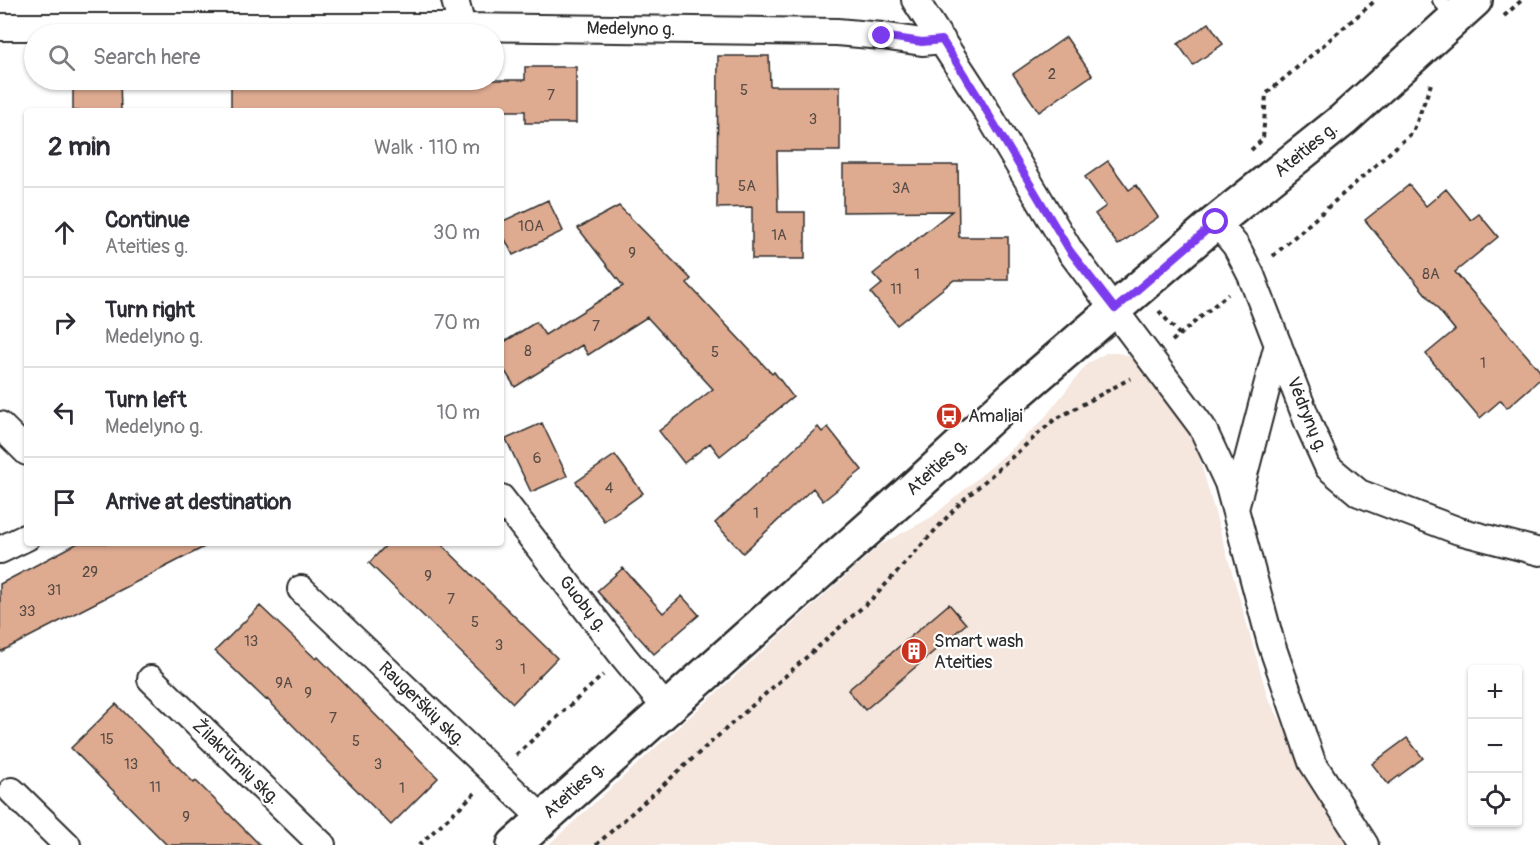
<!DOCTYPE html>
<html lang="en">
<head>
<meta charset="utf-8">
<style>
	body { margin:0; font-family:Pangolin,sans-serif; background:#f2f2f3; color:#2b2b33 }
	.controls { position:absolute; right:18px; bottom:18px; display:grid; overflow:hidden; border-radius:6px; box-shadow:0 2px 4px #0004 }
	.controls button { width:54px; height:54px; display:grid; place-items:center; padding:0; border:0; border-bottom:2px solid #e1e1e2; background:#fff; color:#2b2b33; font:30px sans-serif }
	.stop { position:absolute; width:18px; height:18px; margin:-14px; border:4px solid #7c3aed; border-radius:50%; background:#fff }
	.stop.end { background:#7c3aed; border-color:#fff; box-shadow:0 2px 6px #0008 }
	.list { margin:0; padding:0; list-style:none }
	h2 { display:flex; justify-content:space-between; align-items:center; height:78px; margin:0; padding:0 24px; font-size:26px }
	h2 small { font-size:20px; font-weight:400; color:#7c7c81 }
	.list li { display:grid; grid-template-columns:39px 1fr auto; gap:18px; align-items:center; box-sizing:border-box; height:90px; padding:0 24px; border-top:2px solid #e1e1e2 }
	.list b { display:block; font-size:22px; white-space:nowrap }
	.list p { margin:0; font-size:20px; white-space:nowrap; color:#7c7c81 }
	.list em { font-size:20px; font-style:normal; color:#7c7c81 }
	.icon { flex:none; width:33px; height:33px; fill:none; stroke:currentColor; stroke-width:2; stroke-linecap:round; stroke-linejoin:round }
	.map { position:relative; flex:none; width:1540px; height:845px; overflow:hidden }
	.search { position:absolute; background:#fff; box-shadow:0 2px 4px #0004; left:24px; top:24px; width:480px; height:66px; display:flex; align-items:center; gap:15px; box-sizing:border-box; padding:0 21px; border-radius:33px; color:#7c7c81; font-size:22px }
	.panel { position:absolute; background:#fff; box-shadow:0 2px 4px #0004; left:24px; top:108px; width:480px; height:438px; border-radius:6px }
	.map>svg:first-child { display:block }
	.built { fill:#f5e6de }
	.building { fill:#deab91; stroke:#2b2b2b; stroke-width:1.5 }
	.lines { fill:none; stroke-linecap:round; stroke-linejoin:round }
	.lane-casing { stroke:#2b2b2b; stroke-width:18 }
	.street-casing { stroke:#2b2b2b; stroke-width:30 }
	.secondary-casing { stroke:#2b2b2b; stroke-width:38 }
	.path { stroke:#2b2b2b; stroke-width:4; stroke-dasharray:4.5 4.5; stroke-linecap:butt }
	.lane { stroke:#fff; stroke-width:14 }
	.street { stroke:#fff; stroke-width:26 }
	.secondary { stroke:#fff; stroke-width:33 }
	.route { stroke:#7c3aed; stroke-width:8 }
	.labels { text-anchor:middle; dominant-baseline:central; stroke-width:4.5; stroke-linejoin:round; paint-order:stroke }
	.number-label { font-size:15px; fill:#584b44 }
	.street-label { font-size:18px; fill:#2b2b2b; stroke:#fff }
	.poi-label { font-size:18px; fill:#2b2b2b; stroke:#fff; text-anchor:start }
</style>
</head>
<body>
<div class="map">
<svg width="1540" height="845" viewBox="0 0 1540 845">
	<rect width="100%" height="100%" fill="#fff"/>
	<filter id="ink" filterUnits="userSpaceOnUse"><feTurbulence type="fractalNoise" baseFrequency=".0167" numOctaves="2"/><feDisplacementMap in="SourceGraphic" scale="12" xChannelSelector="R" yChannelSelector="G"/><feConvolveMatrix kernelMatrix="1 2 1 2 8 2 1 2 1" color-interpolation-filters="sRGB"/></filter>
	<g filter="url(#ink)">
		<path class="built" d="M1106,353H1118L1132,356L1189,422L1268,698L1349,845H548L880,545L932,517L991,467L1041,422L1088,363Z"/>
		<path class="building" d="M1209,23L1223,44L1193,65L1178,44Z
			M1066,37L1092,75L1039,112L1013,74Z
			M718,56H769L770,86H840V151H777L778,212H805V259H752V207L717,208Z
			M525,67H576V123H525V111H231V80H525Z
			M73,80H120L121,111H73Z
			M1108,161L1129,190L1136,185L1158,217L1118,245L1095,214L1106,206L1085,177Z
			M843,165H958L959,237H1008V280H954L897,325L871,293L882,284L873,274L952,211L843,212Z
			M1409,185L1426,206L1446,189L1471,220L1479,214L1498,237L1455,272L1540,371V379L1507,408L1501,400L1480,418L1426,354L1455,330L1365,220Z
			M548,200L563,231L513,255L501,231V222Z
			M619,206L691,279L687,283L772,374L774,372L793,397L720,456L710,443L684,463L659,431L713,389L647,317L588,355L582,345L515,387L501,365V344L536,322L545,335L623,286L578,228Z
			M542,423L567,476L531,492L506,439Z
			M818,427L822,432L828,427L862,470L823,501L813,488L743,553L715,523Z
			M615,455L643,493L604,521L576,482Z
			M78,543H212L0,652V584Z
			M388,543H440L557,658L513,703L369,563Z
			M623,568L663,613L682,596L699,615L654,654L597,591Z
			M949,604L966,624L865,710L848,690Z
			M260,606L316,659L318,657L438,778L391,825L267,699L266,700L215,651Z
			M116,704L194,783L196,781L260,845H167L71,748Z
			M1407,738L1423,758L1388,784L1372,764Z"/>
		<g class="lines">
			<defs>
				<path id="lane" d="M1440,0L1455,18"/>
				<path id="street" d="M455,0L462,27
					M915,0L977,95L1070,251L1202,427L1228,483L1271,643L1312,762L1365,845
					M0,27H462L837,32L882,36L922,42L942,40
					M1216,222L1236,246L1251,275L1309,425L1328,467L1359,493L1459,531L1540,552
					M0,425L27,452
					M501,498L623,656L666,708
					M1235,509L1278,344
					M0,550L27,537
					M301,589L542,818
					M151,679L322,845
					M12,791L67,845"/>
				<path id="secondary" d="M514,845L915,487L1015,395L1216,222L1343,120L1475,0"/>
			</defs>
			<use href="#lane" class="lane-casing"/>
			<use href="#street" class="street-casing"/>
			<use href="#secondary" class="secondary-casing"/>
			<path class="path" d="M1504,16L1522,0
				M1251,150L1263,139L1266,94L1376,0
				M1273,256L1413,132L1431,84
				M1159,311L1179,334
				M1172,341L1228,294
				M516,755L603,675
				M419,845L475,793
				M596,845L876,595L960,503L1054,420L1131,378"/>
			<use href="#lane" class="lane"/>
			<use href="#street" class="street"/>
			<use href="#secondary" class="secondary"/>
		</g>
	</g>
	<g class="lines" filter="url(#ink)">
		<path class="route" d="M882,36L922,42L942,40L977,95L1070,251L1115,309L1216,222"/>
	</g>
	<defs>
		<symbol id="bus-disc" viewBox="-11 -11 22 22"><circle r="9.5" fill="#c8321e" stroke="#fff"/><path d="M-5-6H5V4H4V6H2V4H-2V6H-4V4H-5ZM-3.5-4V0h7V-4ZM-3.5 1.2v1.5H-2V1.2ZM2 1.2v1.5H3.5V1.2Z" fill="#fff"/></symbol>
		<symbol id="building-disc" viewBox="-11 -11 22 22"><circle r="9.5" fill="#c8321e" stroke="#fff"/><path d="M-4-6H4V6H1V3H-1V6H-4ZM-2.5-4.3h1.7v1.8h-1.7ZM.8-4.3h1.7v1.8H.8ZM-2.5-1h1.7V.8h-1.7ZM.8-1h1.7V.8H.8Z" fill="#fff"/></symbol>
	</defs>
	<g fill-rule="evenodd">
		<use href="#bus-disc" x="934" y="401" width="30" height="30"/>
		<use href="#building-disc" x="899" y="636" width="30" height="30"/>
	</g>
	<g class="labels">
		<g class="number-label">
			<text x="1052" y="74">2</text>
			<text x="744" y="90">5</text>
			<text x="551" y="95">7</text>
			<text x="813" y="119">3</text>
			<text x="747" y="186">5A</text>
			<text x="901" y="188">3A</text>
			<text x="531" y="226">10A</text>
			<text x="779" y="235">1A</text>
			<text x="632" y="253">9</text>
			<text x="917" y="274">1</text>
			<text x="1431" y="274">8A</text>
			<text x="896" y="289">11</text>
			<text x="596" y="326">7</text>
			<text x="528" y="351">8</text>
			<text x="715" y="352">5</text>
			<text x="1483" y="363">1</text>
			<text x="537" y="458">6</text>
			<text x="609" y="488">4</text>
			<text x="756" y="513">1</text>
			<text x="90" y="572">29</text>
			<text x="428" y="576">9</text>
			<text x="54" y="590">31</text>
			<text x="451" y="599">7</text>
			<text x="27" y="611">33</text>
			<text x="475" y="622">5</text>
			<text x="251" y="641">13</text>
			<text x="499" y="645">3</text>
			<text x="523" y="669">1</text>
			<text x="284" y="683">9A</text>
			<text x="308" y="693">9</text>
			<text x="333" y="718">7</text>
			<text x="107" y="739">15</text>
			<text x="356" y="741">5</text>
			<text x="131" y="764">13</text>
			<text x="378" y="764">3</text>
			<text x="155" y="787">11</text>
			<text x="402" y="788">1</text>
			<text x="186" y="817">9</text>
		</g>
		<g class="street-label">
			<text transform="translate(631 29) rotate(1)">Medelyno g.</text>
			<text transform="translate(1306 150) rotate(-39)">Ateities g.</text>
			<text transform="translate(1307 415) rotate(68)">Vėdrynų g.</text>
			<text transform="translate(937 467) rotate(-42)">Ateities g.</text>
			<text transform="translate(583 604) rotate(52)">Guobų g.</text>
			<text transform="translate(422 704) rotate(44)">Raugerškių skg.</text>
			<text transform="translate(236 762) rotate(44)">Žilakrūmių skg.</text>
			<text transform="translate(574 790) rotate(-42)">Ateities g.</text>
		</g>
		<g class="poi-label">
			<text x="968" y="416">Amaliai</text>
			<text x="934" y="641">Smart wash<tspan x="934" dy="21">Ateities</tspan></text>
		</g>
	</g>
</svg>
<div class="controls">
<button>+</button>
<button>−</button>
<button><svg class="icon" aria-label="locate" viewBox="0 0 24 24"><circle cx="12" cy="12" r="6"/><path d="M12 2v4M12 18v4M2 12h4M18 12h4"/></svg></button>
</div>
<div class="stop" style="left:1216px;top:222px"></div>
<div class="stop end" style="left:882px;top:36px"></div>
<div class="search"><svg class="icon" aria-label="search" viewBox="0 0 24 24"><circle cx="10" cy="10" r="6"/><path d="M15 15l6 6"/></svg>Search here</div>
<section class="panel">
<h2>2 min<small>Walk · 110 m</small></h2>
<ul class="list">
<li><svg class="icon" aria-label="ahead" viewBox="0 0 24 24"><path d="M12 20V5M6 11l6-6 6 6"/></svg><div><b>Continue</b><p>Ateities g.</p></div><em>30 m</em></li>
<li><svg class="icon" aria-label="right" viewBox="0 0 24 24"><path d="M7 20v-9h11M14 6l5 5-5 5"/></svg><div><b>Turn right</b><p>Medelyno g.</p></div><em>70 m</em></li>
<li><svg class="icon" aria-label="left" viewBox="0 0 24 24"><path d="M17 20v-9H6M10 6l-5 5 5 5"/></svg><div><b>Turn left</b><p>Medelyno g.</p></div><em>10 m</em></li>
<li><svg class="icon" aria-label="arrive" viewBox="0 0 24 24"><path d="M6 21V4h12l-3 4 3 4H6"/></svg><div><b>Arrive at destination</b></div></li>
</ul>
</section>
</div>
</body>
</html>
